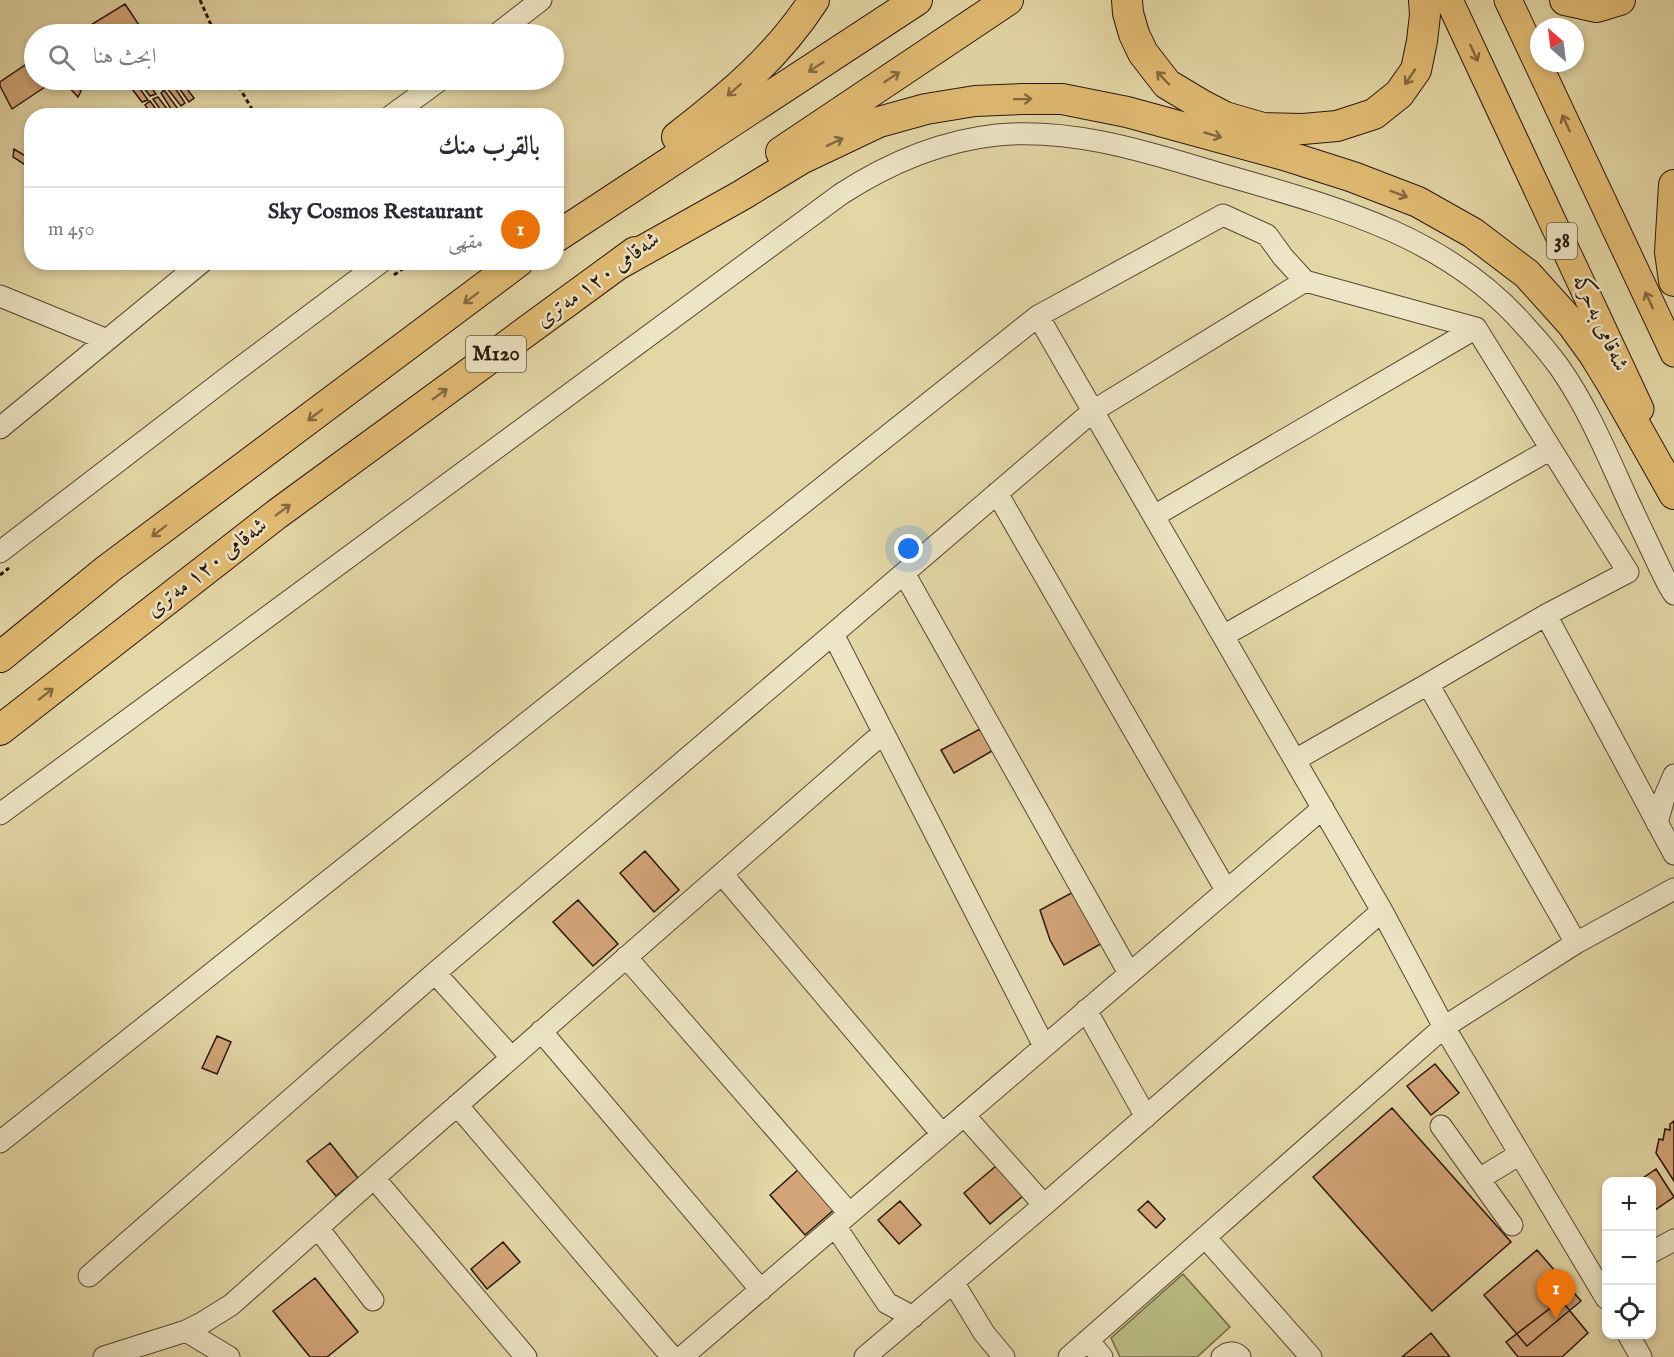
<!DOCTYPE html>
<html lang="ar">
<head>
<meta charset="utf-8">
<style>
	body { margin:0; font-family:"IM FELL English",Amiri,serif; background:#f2f2f3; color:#2b2b33; direction:rtl }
	.controls { position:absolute; right:18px; bottom:18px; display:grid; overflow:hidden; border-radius:12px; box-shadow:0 3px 9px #0003 }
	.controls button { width:54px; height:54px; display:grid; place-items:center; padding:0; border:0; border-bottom:2px solid #e1e1e2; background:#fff; color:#2b2b33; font:30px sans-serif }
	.compass { position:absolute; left:1530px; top:18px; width:54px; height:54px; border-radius:50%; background:#fff; box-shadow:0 3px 9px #0003; rotate:332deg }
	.you { position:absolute; left:909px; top:549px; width:21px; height:21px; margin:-15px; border:4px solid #fff; border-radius:50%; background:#1a73e8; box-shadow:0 0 0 9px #1a73e833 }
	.badge { display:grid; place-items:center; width:39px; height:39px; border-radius:50%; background:#ea580c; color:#fff; font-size:20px; font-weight:700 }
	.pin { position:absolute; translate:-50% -50px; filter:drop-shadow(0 2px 3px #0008) }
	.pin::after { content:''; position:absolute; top:32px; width:21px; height:18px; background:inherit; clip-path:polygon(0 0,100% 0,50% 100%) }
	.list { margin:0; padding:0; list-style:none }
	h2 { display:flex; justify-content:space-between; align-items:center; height:78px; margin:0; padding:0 24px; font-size:26px }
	h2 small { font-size:20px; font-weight:400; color:#7c7c81 }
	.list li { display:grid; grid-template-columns:39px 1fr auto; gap:18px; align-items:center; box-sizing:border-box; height:84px; padding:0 24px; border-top:2px solid #e1e1e2 }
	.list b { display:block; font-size:22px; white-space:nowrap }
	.list p { margin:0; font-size:20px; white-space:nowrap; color:#7c7c81 }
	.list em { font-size:20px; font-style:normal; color:#7c7c81 }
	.icon { flex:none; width:33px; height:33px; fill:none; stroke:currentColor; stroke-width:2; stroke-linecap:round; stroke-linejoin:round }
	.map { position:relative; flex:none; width:1674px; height:1357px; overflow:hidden; direction:ltr }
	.search { position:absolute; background:#fff; box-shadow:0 3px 9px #0003; left:24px; top:24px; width:540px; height:66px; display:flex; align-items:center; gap:15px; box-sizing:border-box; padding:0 21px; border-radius:33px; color:#7c7c81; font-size:22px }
	.panel { position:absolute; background:#fff; box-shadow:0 3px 9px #0003; left:24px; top:108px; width:540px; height:162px; border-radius:24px; direction:rtl }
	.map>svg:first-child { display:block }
	.green { fill:#babd83; stroke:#716a48; stroke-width:1.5 }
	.building { fill:#d3a578; stroke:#28170c; stroke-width:1.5 }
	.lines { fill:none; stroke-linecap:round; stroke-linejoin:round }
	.minor-casing { stroke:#574732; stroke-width:23 }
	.major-casing { stroke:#28170c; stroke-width:29 }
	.highway-casing { stroke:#28170c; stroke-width:32 }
	.path { stroke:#28170c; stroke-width:3; stroke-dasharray:4.5 3; stroke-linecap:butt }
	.minor { stroke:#ede5c5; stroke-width:21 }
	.major { stroke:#e2bc73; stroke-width:27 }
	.highway { stroke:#e2bc73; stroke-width:30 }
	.oneway { stroke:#856a40 }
	.labels { text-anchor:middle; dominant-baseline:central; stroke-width:5; stroke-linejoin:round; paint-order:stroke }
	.shield { fill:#ede5c5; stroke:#635544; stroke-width:1.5 }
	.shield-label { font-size:21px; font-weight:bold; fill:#28170c }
	.street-label { font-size:22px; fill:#28170c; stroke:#ede5c5 }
</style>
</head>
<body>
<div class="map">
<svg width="1674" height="1357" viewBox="0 0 1674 1357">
	<rect width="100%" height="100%" fill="#e4d7a6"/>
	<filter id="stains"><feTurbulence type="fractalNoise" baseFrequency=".00333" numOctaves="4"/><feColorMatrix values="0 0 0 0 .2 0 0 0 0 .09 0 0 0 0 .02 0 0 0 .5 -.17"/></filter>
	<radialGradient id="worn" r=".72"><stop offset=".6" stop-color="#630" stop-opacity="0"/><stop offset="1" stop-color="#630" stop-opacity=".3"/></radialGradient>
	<path class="green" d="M1183,1274L1230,1327L1197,1357H1120L1111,1338Z"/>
	<path class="building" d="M125,4L145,34H76Z
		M34,59V80H48L51,83L12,109L0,86V82Z
		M62,80H71L81,91L78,97Z
		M138,80H146L156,94L150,96Z
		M181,81L194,98L189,102L176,84Z
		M135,82L148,100L142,102L129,85Z
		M173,85L185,103L181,106L167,88Z
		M164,90L178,109L173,112L161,93Z
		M158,97L171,114L165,116L153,99Z
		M150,101L161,116H153L145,105Z
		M14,149L32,160L30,168L13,157Z
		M980,729L992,751L954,773L941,750Z
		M645,851L679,890L654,912L620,873Z
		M1075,891L1104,942L1064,965L1050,940L1040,910Z
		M578,900L618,944L593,966L553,922Z
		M217,1036L231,1042L217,1074L202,1068Z
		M1435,1064L1459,1093L1431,1115L1407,1086Z
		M1392,1108L1511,1242L1432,1311L1313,1177Z
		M1674,1121V1181L1656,1153L1659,1139L1663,1140L1665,1129L1670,1130V1124Z
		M330,1143L358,1178L336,1196L307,1161Z
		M996,1166L1023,1196L990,1224L964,1193Z
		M800,1168L836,1208L805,1235L770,1195Z
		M1656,1169L1674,1197L1652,1212V1182H1637Z
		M900,1201L921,1225L899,1244L878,1220Z
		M1148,1201L1165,1219L1156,1228L1138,1210Z
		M503,1242L520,1262L487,1289L471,1269Z
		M1537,1250L1581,1301L1527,1346L1484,1295Z
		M315,1278L358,1332L327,1357H310L273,1311Z
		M1561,1300L1588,1333L1562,1357H1518L1506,1342Z
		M1431,1333L1450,1357H1402Z"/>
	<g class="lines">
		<defs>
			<path id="minor" d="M497,34L541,0
				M391,116L440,80
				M0,296L107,340
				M1038,316L1382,911L1444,1027L1606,1298
				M0,428L202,262
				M997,493L1226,890
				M1154,516L1476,328L1551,449
				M0,552L233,373L381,262
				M904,573L1129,973
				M1223,636L1551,449L1628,572L1546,615
				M1295,760L1428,684
				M0,814L841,194C889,163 940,141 997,135C1072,128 1144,151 1214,172C1328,205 1445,233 1526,327C1538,340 1550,354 1560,368C1590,411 1610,462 1632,509C1641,528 1650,547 1659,566C1664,576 1668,586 1674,594
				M1657,823L1664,798L1674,775
				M722,874L942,1134
				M1576,943L1428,684L1546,615L1674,854
				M626,957L849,1213
				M435,973L511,1057
				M1086,1010L1146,1117
				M541,1031L761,1290
				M1044,1046L833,634L1093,411L1305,281
				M457,1105L672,1357
				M964,1115L1044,1205
				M1441,1126L1512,1225
				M0,1142L1038,316L1223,215L1267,235L1283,257L1305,281L1476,328
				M374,1178L526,1357
				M1479,1179L1520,1154
				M835,1226L887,1303L913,1317
				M318,1228L373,1300
				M1205,1237L1311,1357
				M1652,1252L1674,1240
				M89,1276L435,973L833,634
				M953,1282L984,1333L1004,1357
				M186,1331L229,1357
				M1628,1334L1641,1357
				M1088,1340L1102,1357
				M104,1357L186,1331L202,1323L231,1305L374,1178L883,733
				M682,1357L1323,808
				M865,1357L1044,1205L1382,911
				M1069,1357L1444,1027L1576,943L1674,889
				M1222,1357C1228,1352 1234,1351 1240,1357"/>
			<path id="major" d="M1449,0L1640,409
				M1508,0L1674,353"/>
			<path id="highway" d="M1127,0L1128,13L1134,34L1143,53L1167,84L1202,105L1225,117L1263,128L1303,129L1337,126L1374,114L1399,94L1416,70L1422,41L1425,15L1424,0
				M1565,0L1597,7L1620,0
				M677,137C730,96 778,56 814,0
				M781,152L1008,0
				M1674,185L1670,252L1674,281
				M556,237L917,0
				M619,264L742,195L801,159L879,122L926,109L975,101L1023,99H1062L1127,112L1284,155L1353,177L1418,202L1473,233L1527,274L1572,324L1593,353L1612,384L1674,494
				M0,657L108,569L518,262
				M0,730L277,514L635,252"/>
		</defs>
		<use href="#minor" class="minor-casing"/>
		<use href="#major" class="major-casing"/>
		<use href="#highway" class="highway-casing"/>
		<path class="path" d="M200,0L215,34
			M235,80L256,116
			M394,275L412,262
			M0,575L9,568"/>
		<use href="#minor" class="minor"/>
		<use href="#major" class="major"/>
		<use href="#highway" class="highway"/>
	</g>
	<defs><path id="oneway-shaft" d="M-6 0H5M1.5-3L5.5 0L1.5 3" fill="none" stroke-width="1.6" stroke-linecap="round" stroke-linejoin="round" transform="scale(1.5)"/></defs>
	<g class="oneway">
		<use href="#oneway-shaft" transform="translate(1474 53) rotate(65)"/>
		<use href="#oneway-shaft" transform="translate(816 67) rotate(147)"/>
		<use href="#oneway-shaft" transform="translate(892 77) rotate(-34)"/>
		<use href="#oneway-shaft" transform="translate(1410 77) rotate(124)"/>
		<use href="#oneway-shaft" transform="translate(1163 78) rotate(-134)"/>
		<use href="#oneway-shaft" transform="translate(734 90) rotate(139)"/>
		<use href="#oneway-shaft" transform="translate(1023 99) rotate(-1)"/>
		<use href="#oneway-shaft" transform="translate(1566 123) rotate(-115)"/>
		<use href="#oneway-shaft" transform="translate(1213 135) rotate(16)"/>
		<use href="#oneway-shaft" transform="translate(835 142) rotate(-26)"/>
		<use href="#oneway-shaft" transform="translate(1399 194) rotate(21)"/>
		<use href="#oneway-shaft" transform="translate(471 298) rotate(143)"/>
		<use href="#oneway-shaft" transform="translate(1649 300) rotate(-115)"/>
		<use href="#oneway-shaft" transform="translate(440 394) rotate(-36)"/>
		<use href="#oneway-shaft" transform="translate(315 415) rotate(143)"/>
		<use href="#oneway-shaft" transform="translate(283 510) rotate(-37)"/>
		<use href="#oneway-shaft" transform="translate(159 531) rotate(143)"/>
		<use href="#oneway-shaft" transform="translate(46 694) rotate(-38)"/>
	</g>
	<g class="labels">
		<g class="shield">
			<rect x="1547" y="223" width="30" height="36" rx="4.5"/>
			<rect x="466" y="336" width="60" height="36" rx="4.5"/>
		</g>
		<g class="shield-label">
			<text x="1562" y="241">38</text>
			<text x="496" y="354">M120</text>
		</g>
		<g class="street-label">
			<text transform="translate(598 280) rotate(-36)">شەقامی ١٢٠ مەتری</text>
			<text transform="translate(1600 323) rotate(65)">شەقامی بەحرکە</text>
			<text transform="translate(207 568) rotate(-38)">شەقامی ١٢٠ مەتری</text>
		</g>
	</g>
	<rect width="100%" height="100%" filter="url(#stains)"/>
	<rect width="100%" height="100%" fill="url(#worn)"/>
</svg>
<div class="controls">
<button>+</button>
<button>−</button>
<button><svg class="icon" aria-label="locate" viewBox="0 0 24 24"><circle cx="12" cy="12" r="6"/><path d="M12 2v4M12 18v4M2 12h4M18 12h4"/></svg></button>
</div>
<svg class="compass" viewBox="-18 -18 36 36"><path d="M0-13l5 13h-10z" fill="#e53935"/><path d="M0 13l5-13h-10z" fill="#7c7c81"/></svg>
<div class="you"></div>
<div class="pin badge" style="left:1556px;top:1319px;background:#e8710a">1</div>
<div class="search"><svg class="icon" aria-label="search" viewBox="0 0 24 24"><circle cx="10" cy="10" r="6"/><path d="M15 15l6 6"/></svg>ابحث هنا</div>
<section class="panel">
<h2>بالقرب منك<small></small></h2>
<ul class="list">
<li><span class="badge" style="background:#e8710a">1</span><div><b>Sky Cosmos Restaurant</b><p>مقهى</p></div><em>450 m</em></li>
</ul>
</section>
</div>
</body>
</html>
